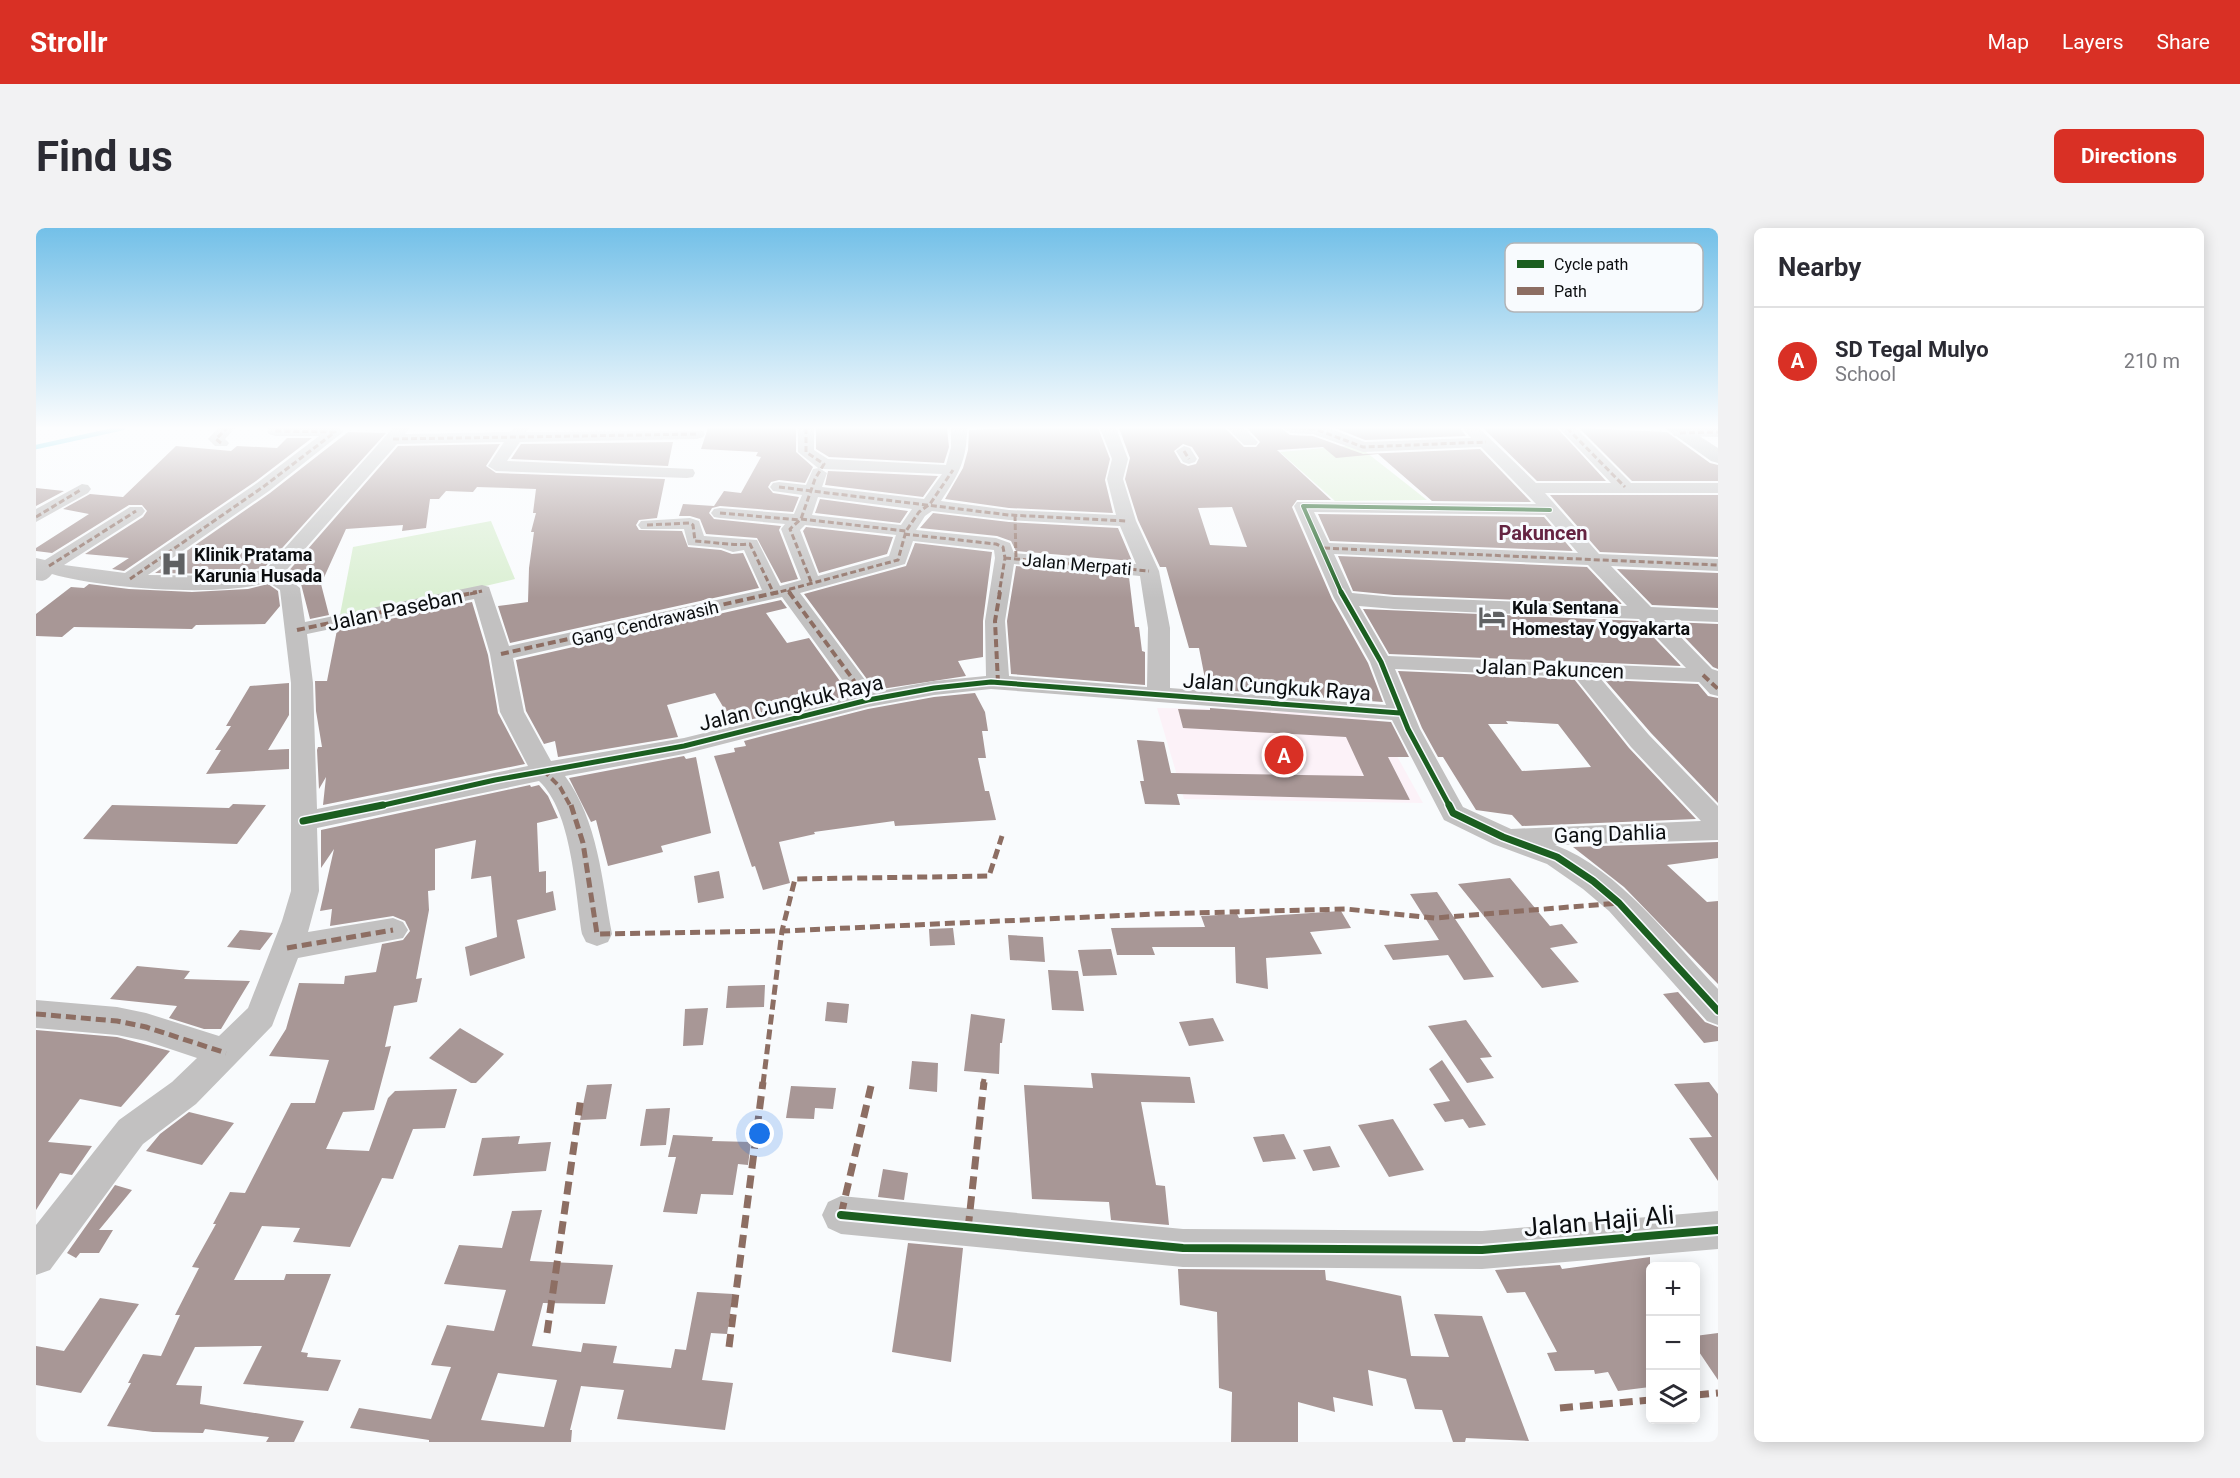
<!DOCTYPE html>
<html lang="en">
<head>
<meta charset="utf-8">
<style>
	body { margin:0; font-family:Roboto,sans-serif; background:#f2f2f3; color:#2b2b33 }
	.controls { position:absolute; right:18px; bottom:18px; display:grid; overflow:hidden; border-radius:9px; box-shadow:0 3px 15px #0003 }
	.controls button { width:54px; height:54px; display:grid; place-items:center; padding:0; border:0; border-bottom:2px solid #e1e1e2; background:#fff; color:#2b2b33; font:30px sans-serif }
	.you { position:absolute; left:724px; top:906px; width:21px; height:21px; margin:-15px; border:4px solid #fff; border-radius:50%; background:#1a73e8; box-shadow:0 0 0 9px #1a73e833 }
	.badge { display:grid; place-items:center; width:39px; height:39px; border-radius:50%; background:#d93025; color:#fff; font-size:20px; font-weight:700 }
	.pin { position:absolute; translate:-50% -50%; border:3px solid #fff; box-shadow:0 2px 6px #0006 }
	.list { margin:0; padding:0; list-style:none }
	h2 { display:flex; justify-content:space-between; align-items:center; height:78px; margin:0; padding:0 24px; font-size:26px }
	h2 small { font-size:20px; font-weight:400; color:#7c7c81 }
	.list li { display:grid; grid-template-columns:39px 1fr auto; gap:18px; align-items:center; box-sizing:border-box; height:108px; padding:0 24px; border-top:2px solid #e1e1e2 }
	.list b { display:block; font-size:22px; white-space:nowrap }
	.list p { margin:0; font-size:20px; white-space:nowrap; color:#7c7c81 }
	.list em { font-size:20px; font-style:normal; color:#7c7c81 }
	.icon { flex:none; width:33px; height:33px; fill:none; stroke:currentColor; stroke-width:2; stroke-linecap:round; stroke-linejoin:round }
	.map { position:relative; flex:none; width:1682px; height:1214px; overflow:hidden; border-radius:9px }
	header { display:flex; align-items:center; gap:36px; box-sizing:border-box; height:84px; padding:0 30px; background:#d93025; color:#fff }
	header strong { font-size:28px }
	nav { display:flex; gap:33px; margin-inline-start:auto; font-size:21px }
	.intro { display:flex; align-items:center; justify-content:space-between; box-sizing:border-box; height:144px; padding:0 36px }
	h1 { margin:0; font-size:42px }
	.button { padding:15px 27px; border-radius:9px; background:#d93025; color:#fff; font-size:21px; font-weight:700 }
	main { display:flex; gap:36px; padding:0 36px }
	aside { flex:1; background:#fff; border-radius:9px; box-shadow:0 3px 15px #0003 }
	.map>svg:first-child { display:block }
	.education { fill:#fcf2f8 }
	.green { fill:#daefd2 }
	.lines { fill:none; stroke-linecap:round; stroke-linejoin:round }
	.stream { stroke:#64d2e9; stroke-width:4.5 }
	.building { fill:#a89796; fill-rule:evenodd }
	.minor { fill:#c2c1c1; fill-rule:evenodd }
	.major { fill:#b9baba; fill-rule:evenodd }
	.quiet-far3 { stroke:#8d6e63; stroke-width:3; stroke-dasharray:6 3; stroke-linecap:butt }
	.quiet-far2 { stroke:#8d6e63; stroke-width:4; stroke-dasharray:8 4; stroke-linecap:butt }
	.quiet-far1 { stroke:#8d6e63; stroke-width:5; stroke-dasharray:10 5; stroke-linecap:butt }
	.quiet { stroke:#8d6e63; stroke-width:7; stroke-dasharray:13 7; stroke-linecap:butt }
	.cycleway-far3-casing { stroke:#f8fbfe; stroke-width:6 }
	.cycleway-far2-casing { stroke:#f8fbfe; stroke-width:8 }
	.cycleway-far1-casing { stroke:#f8fbfe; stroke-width:10 }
	.cycleway-casing { stroke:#f8fbfe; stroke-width:12 }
	.cycleway-far3 { stroke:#1b5e20; stroke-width:4 }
	.cycleway-far2 { stroke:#1b5e20; stroke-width:5 }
	.cycleway-far1 { stroke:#1b5e20; stroke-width:7 }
	.cycleway { stroke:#1b5e20; stroke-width:8 }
	.labels { text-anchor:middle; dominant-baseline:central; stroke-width:6; stroke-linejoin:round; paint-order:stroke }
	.far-poi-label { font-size:18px; font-weight:bold; fill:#0c0e10; stroke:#f8fbfe; text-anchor:start }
	.far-street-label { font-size:18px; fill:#0c0e10; stroke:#f8fbfe }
	.far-quarter-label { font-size:20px; font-weight:bold; fill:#652442; stroke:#f8fbfe }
	.street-label { font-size:21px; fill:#0c0e10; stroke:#f8fbfe }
	.near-street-label { font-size:26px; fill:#0c0e10; stroke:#f8fbfe }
	.key { fill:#f8fbfe; stroke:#b1b4b7; stroke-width:1.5 }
	.key-label { font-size:16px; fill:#0c0e10 }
</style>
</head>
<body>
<header>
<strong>Strollr</strong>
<nav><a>Map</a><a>Layers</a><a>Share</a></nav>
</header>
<div class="intro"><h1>Find us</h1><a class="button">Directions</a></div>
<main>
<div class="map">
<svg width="1682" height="1214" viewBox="0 0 1682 1214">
	<rect width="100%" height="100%" fill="#f9fbfd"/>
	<path class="education" d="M1121,480L1336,483L1387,575L1148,571Z"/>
	<path class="green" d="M1321,217L1391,272L1299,273L1244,224Z
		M455,293L479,351L303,392L317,319Z"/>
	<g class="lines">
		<path class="stream" d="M0,219L87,200"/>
	</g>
	<path class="building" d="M672,200H760V224L777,239L769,255L743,252L735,254L732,259L737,265L763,269L757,284L684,278L676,280L673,285L678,291L745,298L743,302L762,351L745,355L721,310L670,306L664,291L654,288H643L647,276L678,278L688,263L705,265L725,229L720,228L722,224L665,221Z
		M780,200H911L913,219L908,235L793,229L780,221Z
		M978,200H1062L1074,231L1069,252L1077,285L973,280L909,271L927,240L932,222L933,202Z
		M1083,200H1189L1208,219H1220L1224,214L1211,200H1245L1254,207L1277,208L1327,226L1444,221L1495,274L1396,273L1342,226L1300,230L1287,219L1241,222L1295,272H1261L1256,279L1296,371L1332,435L1347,474L1171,461L1163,420H1153L1130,339H1124L1102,292L1089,251L1094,230ZM1147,216L1156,219L1163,230L1160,236L1152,238L1145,235L1138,223ZM1196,279L1211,319L1174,317L1162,280Z
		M1299,200H1424L1430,208L1329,212Z
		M1447,200H1521L1570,253H1501Z
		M1543,200L1631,204L1674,235L1682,237V253H1596Z
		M312,204L350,205L229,339L199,346L119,345L234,265Z
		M251,210H276L220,253L88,343L76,341L93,330L49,326L107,289L111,283L106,277H93L16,325L0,323V320L53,286L27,281L54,266L87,269L140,218L195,223L201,218L241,220Z
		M637,214L632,238L475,231L485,216Z
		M464,216L450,238L460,245L629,251L621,290L603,292L600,297L603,302L646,303L652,319L685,322L696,326L707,325L723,360L474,415L462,378L492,374L493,340L498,304H495L500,285H497L500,261L441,259L437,264L410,263L403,271H394L390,300L366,303L367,297L310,301L285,356L293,387L274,391L264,352L262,355L250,346L362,218Z
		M792,243L902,248L887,269L789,257Z
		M0,260L28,263L0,278Z
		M1514,267H1682V329L1564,324Z
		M784,271L872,283L864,295L779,285Z
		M897,285L973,294L1082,300L1096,333L980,323L975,313L961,308L884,300Z
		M1282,286L1508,289L1537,323L1294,313Z
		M770,299L857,309L851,326L783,345L767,303Z
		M879,315L956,324L947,393V429L922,433L930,448L839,462L768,366L870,338Z
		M1302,328L1551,339L1586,376L1358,367L1317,363Z
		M980,338L1093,349L1099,399H1103L1106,423L1109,424V457L975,446L971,393Z
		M1581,341L1682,345V380L1616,377Z
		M53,356L93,361L156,364L212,361L232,356L242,363L244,378L229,396L160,397L156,401L38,399L26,409L0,408V386L35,359L48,360Z
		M745,372L751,380L730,385L751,415L773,410L814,467L697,496L679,465L631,477L642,509L522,529L519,513L508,516L490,483L480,432Z
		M436,374L452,427L462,485L489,536L287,577L290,549L283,561L281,522L282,519H286L280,483L279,453H291L301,402Z
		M1327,381L1602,393L1645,438L1353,426Z
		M1634,394L1682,396V441L1677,439Z
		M1362,443L1538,451L1593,520L1660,591L1486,598L1476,587L1440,582L1407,529H1402L1386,500ZM1470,493L1522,496L1555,539L1486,543L1452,496H1472Z
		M1569,452L1662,456L1672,468L1682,470V575L1615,505Z
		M253,455V487L232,522L253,521V541L170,546L185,522H179L195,498H190L214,458Z
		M939,465L949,484L952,503H946L950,530H942L949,563H953L960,592L859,598L858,593L778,604L779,606L743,614L754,655L727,662L719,638L716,639L678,528L699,524L698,520L710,518L708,513L832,481L898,469Z
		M1174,480L1355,494L1373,529H1352L1374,572L1141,566L1144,577L1109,576L1104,553H1108L1101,512L1128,514L1135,545L1328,548L1310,509L1147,500L1142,481L1174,482Z
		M648,528L650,531L660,529L675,605L625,618L627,624L572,638L560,592L555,594L533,550Z
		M494,557L495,559L503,557L512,568L522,590L501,595L503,644L510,643V665L517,663L520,682L481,692L489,730L434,748L429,719L461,709L455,648L435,651L440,612L399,621V662L392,663L393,682L380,751L386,750L381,774L358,778L349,819L355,818L338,882L307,884L290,921L333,923L352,870L359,863L421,861L409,900L377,901L357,951L346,950L314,1019L257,1014L264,1000L226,998L198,1052H248L250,1046H295L265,1124L272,1125L271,1129L305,1132L292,1163L207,1156L226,1118L159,1119L140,1157L166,1158L164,1176L268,1193L258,1214H230L233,1209L169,1201L167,1205L117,1204L71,1198L95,1155H92L107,1126L125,1128L144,1087H139L163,1040L156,1039L180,996H177L194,964L209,965L255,875H279L293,832L233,828L250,801L263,755L308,756L309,748L340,744L346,716L367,712L374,703L369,693L357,688L294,698L296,681L284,683L298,621L285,640V602Z
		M197,576L230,577L201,616L47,611L76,577L193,580Z
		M1682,614V630L1631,637L1671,674L1682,673V756L1588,659L1537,619Z
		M683,643L688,670L662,675L658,648Z
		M1474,650L1514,698L1526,696L1542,715L1514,720L1543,754L1506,760L1422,656Z
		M1401,664L1458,749L1428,752L1412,727L1357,732L1348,717L1403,712L1374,666Z
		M1305,683L1315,700L1274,704L1286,726L1230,730L1232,761L1200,755L1199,719H1116L1119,727H1081L1075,700L1169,699L1165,688L1201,686L1203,690Z
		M917,700L919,717L894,718L893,701Z
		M204,702L237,705L224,722L191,719Z
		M972,707L1007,709L1009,734L974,732Z
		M1075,721L1081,747L1047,748L1042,722Z
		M101,738L154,743L148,751L214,753L185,801H168L133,790L141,778L74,771Z
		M1012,742L1042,743L1048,783L1016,782Z
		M729,757L728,779L690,780L692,758Z
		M1642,764L1669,794L1682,799V813L1668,815L1627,766Z
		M791,774L813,776L811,795L789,793Z
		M672,780L667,817L647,818L649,781Z
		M935,786L969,791L966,815H964L963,846L928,843Z
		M1177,790L1188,813L1153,818L1143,794Z
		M1430,792L1456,829L1444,830L1458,850L1431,855L1392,798Z
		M424,800L468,826L440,855H435L393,830Z
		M0,802L81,809L134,823L85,879L44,871L12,914L56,918L36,947L24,945L0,982Z
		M1406,832L1444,888L1450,897L1433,900L1427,891L1409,894L1397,876L1414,873L1393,841Z
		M876,833L902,835L901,864L873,861Z
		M1055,845L1154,849L1159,875L1105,874L1120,957L1129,958L1133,997L1075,992L1073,974L996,971L988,857L1057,860Z
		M1673,854L1682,866V953L1653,910L1676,909L1638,856Z
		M576,856L570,891L544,892L551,857Z
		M755,858L800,860L797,881L779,880L778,891L750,890Z
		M634,880L630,917L604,918L610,881Z
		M153,884L198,895L166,937L110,923L124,906Z
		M1357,891L1388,942L1353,949L1322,897Z
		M1248,906L1260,931L1227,934L1217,909Z
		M637,907L677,909L676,913L715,914L712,937L702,936L697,967L665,966L661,986L627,984L640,929H632Z
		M484,908L482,916L515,914L510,943L437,948L446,910Z
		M1294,918L1304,939L1277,943L1267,922Z
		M847,941L872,945L868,972L842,969Z
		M79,957L96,962L63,1002H77L63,1025H44L40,1030L31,1025Z
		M506,982L494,1033L577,1037L569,1076L507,1075L496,1118L545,1124L547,1115L581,1118L577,1135L635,1140L639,1121L650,1122L661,1064L697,1066L691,1106L675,1105L666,1152L697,1155L689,1202L581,1191L588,1162L545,1158L534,1202H536L535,1214H393V1212L314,1200L323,1180L395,1191L415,1139L395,1137L411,1097L458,1103L470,1062L408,1056L423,1017L466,1020L476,983ZM462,1145L521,1152L508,1199L445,1192Z
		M872,1015L927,1020L915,1134L856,1124Z
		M1614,1029V1159L1582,1163L1572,1144L1559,1146L1558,1142L1519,1143L1511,1125L1521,1124L1489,1064L1471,1065L1459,1042L1524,1037L1526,1041Z
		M1142,1041L1289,1042L1290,1052L1365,1068L1375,1128L1413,1129L1398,1086L1446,1088L1493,1213L1430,1210L1429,1214H1417L1406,1182L1379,1181L1370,1151L1332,1142L1337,1178L1297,1169L1299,1184L1262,1174V1214H1195L1196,1164L1183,1160L1181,1084L1144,1077Z
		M64,1070L103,1076L45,1165L0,1157V1118L28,1123Z
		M1682,1105V1152L1659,1118V1108Z"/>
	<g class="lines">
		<path class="minor" d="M182,200H199L189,211L193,215L191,218H179L172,211Z
			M233,200H303L307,204L233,263L112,347L199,348L230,341L357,200H374L369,206L474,204L477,200H493L490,204L667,203L669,206L667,209L661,211L484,214L471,233L657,241L659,245L657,249L651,250L460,243L452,238L468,214L361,216L247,346L264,360L269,394L446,357L453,359L473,418L726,362L708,322L697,324L685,320L652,317L648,301H605L602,297L605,293L654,290L663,293L668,308L721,312L744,358L765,352L745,301L749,296L684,290L678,289L675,285L678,281L684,280L758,286L766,267L737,263L734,259L737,255L743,254L770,257L777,241L783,240L791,245L786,259L888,271L906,246L788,241L782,240L762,224V200H778V222L792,231L910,237L915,219V200H931C931,233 922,247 905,273L973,282L1080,287L1071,251L1076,231L1064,200H1080L1092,231L1087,251L1100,293L1123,343L1134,400V460L1350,477L1334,434L1298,370L1258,278L1261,274L1500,276L1445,219L1327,224L1277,206L1255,205L1247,200H1292L1329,214L1435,210L1426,200H1443L1500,255H1575L1523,200H1540L1595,255H1682V265H1509L1563,326L1682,331V343L1575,338L1615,379L1682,382V394L1628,392L1676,441L1682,443V468L1674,466L1663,454L1564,450L1613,507L1682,578V612L1519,617C1583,641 1636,713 1682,761V797L1671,793L1573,683L1547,661L1511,636L1457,616L1408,592L1356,492L955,461L898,467L832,479L648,526L529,548C562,593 566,652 576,706L572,714L561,718L550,714L546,706C539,662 536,584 503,553L281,600L283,663L272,704L357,690L367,694L372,702L367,710L262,730L236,798L160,876L107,916L14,1042L0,1047V997L83,892L136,854L161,830L110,813L81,807L0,800V772L81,779L110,785L183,808L212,780L246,693L255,663V455L244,362L232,354C186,370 63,360 16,346C11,352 8,354 0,352V330L9,332L94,279H106L109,283L106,287L28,337L89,345L221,255L283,208H239L233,206L231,203ZM782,269L876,281L865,297L776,287ZM896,283L973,292L1084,298L1100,336L978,325L974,315L960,310L880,302L889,288ZM1278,284L1509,287L1542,325L1293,315ZM769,297L860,307L853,328L782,348L764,302ZM877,313L958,322L959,330L949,393L950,448L898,453L838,464L764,365L869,336ZM1298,326L1552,337L1591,378L1358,369L1316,365ZM978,336L1104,348L1112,400L1111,459L973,448L969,393ZM746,369L818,468L648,510L515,533L488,484L477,430ZM438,371L454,426L464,484L492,538L281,581L277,455L271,406ZM1323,378L1358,381L1603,391L1650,440L1352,428ZM1359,441L1539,449L1595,519L1665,593L1475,601L1427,579L1384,501Z
			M1191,200H1208L1222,214L1220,217H1208Z
			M1644,200H1682V209L1638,208L1636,205Z
			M1148,218L1154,220L1161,231L1159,234L1153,236L1147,234L1140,223Z
			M46,256L52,257L55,261L52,265L0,294V281Z
			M805,968L1147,1001L1446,1003L1682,983V1021L1446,1041L1147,1039L805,1006L792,1000L786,987L792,974Z"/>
		<path class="major" d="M1629,200H1651L1682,220V235L1675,233Z"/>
		<path class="quiet-far3" d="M770,200V224L788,236L779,251L765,291L754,301L776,356
			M1255,200L1279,201L1327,219L1450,214
			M1531,200L1589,259
			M1644,205L1682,204
			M357,211L661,206
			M185,215L180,211L191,200
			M1148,223L1153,231
			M743,259L973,287L1091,293
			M684,285L764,292
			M979,287L980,331
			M0,289L46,261
			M765,291L870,303
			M611,297L654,295L657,297L659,313C678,314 696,318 714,316L738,366
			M868,306L960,316L967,319L969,330L963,366
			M1288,320L1682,337
			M969,330L1113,343
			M13,338L100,283
			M94,351L227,259L299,204L239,203L242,200
			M752,362L755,366
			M434,366L446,363
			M736,366L862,332L870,303L883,284L894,276L917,242"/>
		<path class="quiet-far2" d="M753,364L832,472
			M261,402L441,364
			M465,426L743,364
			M1667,447L1682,461
			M962,455L959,393L964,364
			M507,542L524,559L535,579"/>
		<path class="quiet-far1" d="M535,577L547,615L561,706L746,703L1119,686L1310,681L1399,690L1583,675
			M251,720L357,702
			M0,786L81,793L110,799L190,825
			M727,856L746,703L759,651L953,648L966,608
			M947,856L948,851"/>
		<path class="quiet" d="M805,987L835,858
			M932,1001L948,854
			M511,1105L545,869
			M693,1119L727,854
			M1660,1167L1682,1165
			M1524,1180L1614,1172"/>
		<defs>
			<path id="cycleway-far3" d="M1306,366L1267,278L1514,282"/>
			<path id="cycleway-far2" d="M1305,364L1345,434L1372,501L1414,579
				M339,579L459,552L648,518L832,472L898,460L955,454L1364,485"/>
			<path id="cycleway-far1" d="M1413,577L1417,585L1467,609L1521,629L1557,653L1583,675L1682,783
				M267,593L347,577"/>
			<path id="cycleway" d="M805,987L1147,1020L1446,1022L1682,1002"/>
		</defs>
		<use href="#cycleway-far3" class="cycleway-far3-casing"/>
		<use href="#cycleway-far2" class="cycleway-far2-casing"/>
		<use href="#cycleway-far1" class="cycleway-far1-casing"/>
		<use href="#cycleway" class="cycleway-casing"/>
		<use href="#cycleway-far3" class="cycleway-far3"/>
		<use href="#cycleway-far2" class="cycleway-far2"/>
		<use href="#cycleway-far1" class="cycleway-far1"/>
		<use href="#cycleway" class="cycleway"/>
	</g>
	<linearGradient id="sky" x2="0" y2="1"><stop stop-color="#73c0e8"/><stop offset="0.54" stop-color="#fcfdfe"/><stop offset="1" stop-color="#fcfdfe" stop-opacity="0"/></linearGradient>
	<rect width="1682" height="370" fill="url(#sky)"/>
	<defs>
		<symbol id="hospital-bare" viewBox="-9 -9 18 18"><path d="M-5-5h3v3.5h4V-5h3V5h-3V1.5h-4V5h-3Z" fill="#5f6163" stroke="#f8fbfe" stroke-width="2.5" paint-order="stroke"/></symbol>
		<symbol id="hotel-bare" viewBox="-9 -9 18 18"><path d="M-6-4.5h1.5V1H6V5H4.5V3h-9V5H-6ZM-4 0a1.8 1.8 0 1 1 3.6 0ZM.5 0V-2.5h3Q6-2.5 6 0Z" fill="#5f6163" stroke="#f8fbfe" stroke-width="2.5" paint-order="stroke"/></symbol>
	</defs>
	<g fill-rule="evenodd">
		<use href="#hospital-bare" x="119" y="317" width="38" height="38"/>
		<use href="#hotel-bare" x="1437" y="370" width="38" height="38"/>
	</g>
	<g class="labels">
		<g class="far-poi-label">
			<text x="158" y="326">Klinik Pratama<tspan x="158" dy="21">Karunia Husada</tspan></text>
			<text x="1476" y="379">Kula Sentana<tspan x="1476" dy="21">Homestay Yogyakarta</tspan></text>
		</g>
		<g class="far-street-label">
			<text transform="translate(1041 336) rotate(5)">Jalan Merpati</text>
			<text transform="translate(609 395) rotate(-13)">Gang Cendrawasih</text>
		</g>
		<g class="far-quarter-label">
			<text x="1507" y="305">Pakuncen</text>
		</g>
		<g class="street-label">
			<text transform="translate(359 382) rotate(-12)">Jalan Paseban</text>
			<text transform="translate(1514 441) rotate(2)">Jalan Pakuncen</text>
			<text transform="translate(1241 459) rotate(4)">Jalan Cungkuk Raya</text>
			<text transform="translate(755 475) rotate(-13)">Jalan Cungkuk Raya</text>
			<text transform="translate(1574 606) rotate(-2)">Gang Dahlia</text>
		</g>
		<g class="near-street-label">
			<text transform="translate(1563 993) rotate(-5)">Jalan Haji Ali</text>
		</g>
	</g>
	<rect x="1469" y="15" width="198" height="69" rx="9" class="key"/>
	<rect x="1481" y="32" width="27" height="8" fill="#1b5e20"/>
	<rect x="1481" y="59" width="27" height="8" fill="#8d6e63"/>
	<g class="key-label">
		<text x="1518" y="42">Cycle path</text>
		<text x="1518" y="69">Path</text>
	</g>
</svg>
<div class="controls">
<button>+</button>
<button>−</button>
<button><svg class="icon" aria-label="layers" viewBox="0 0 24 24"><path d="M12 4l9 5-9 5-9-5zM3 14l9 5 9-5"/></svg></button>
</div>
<div class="you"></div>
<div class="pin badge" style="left:1248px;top:527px">A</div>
</div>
<aside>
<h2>Nearby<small></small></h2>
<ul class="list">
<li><span class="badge">A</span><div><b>SD Tegal Mulyo</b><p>School</p></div><em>210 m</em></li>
</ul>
</aside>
</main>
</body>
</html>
